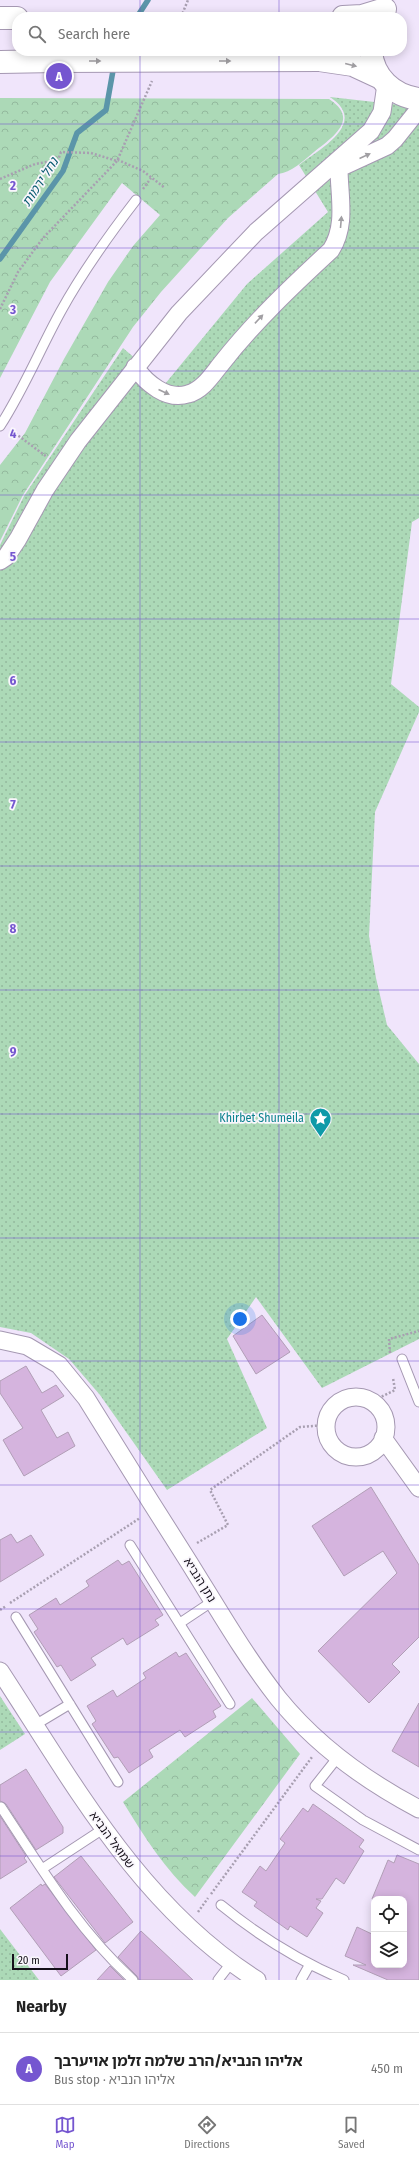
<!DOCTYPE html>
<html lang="en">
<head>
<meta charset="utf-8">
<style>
	body { margin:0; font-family:"Fira Sans Condensed","Noto Sans Hebrew",sans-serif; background:#f6f6f6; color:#222 }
	.controls { position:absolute; right:12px; bottom:12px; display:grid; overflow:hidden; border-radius:8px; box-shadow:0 2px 10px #0003 }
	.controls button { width:36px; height:36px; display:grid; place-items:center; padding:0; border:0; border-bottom:1px solid #e0e0e0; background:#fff; color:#222; font:20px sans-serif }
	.scale { position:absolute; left:12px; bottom:10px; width:56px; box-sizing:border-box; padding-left:4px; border:2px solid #15101a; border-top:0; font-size:11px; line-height:14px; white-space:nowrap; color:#15101a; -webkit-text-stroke:3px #f9f6fc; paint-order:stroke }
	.you { position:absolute; left:240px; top:1319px; width:14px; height:14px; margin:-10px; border:3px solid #fff; border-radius:50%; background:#1a73e8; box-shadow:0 0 0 6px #1a73e833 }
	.badge { display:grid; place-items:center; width:26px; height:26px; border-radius:50%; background:#7556d0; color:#fff; font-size:13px; font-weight:700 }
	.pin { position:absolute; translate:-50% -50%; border:2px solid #fff; box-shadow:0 1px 4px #0006 }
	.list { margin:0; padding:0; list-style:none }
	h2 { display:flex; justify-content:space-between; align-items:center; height:52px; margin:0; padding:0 16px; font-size:17px }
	h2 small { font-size:13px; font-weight:400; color:#767676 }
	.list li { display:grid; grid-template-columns:26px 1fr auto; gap:12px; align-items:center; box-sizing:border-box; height:72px; padding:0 16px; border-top:1px solid #e0e0e0 }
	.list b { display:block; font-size:15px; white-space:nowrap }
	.list p { margin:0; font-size:13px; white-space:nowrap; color:#767676 }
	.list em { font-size:13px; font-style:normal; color:#767676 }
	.icon { flex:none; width:22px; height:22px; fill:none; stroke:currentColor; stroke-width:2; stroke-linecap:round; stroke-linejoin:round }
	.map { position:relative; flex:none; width:419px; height:1980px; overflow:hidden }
	.search { position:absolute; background:#fff; box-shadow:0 2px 10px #0003; left:12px; right:12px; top:12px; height:44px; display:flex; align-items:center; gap:10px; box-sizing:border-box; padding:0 14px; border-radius:16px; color:#767676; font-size:15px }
	.sheet { height:124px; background:#fff }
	nav { display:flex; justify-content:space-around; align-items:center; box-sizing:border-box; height:56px; border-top:1px solid #e0e0e0; background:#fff; font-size:11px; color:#767676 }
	nav a { display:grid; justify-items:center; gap:2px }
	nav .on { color:#7556d0 }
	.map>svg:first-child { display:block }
	.grass { fill:url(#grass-dots) }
	.park { fill:url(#park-crowns) }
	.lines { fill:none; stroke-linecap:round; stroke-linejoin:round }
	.stream { stroke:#5b95a9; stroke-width:5.5 }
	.building { fill:#d5b4de; stroke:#b19eb6 }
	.lane-casing { stroke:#a598b2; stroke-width:11 }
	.street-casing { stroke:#a598b2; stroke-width:19 }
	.secondary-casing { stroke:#a598b2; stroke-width:24 }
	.path { stroke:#a89fb1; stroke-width:2.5; stroke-dasharray:2 2; stroke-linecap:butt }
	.lane { stroke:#fff; stroke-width:9 }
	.street { stroke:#fff; stroke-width:17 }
	.secondary { stroke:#fff; stroke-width:22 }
	.secondary-bridge-casing { stroke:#a598b2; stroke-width:24; stroke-linecap:butt }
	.secondary-bridge { stroke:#fff; stroke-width:22 }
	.oneway { fill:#a19fa3 }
	.grid { fill:none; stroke:#7556d0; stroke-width:1; stroke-opacity:0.55 }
	.labels { text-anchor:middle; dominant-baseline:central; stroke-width:3.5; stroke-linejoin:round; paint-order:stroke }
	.culture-label { font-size:12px; fill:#0d838f; stroke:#f9f6fc; text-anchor:end }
	.street-label { font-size:12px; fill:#15101a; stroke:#f9f6fc }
	.water-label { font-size:13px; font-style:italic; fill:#095c71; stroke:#f9f6fc }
	.grid-label { font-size:13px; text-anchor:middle; font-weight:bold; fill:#7556d0; stroke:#f9f6fc; stroke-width:3.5; stroke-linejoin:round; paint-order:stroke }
</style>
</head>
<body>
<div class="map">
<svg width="419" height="1980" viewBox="0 0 419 1980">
	<defs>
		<pattern id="grass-dots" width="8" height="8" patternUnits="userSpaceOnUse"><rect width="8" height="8" fill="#acd9b7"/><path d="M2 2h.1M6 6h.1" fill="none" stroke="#93b99d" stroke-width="1.8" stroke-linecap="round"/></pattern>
		<pattern id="park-crowns" width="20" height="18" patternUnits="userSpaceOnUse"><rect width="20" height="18" fill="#acd9b7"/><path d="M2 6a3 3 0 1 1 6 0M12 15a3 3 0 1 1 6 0" fill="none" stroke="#93b99d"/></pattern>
	</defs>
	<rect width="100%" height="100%" fill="#f0e5fb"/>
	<path class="grass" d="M330,97L419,107V518L412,522L391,684L419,707V712L375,812L369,936L376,978L387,1025L419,1064V1339L322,1388L256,1297L227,1339L267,1428L167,1490L100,1395L69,1359L31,1333L0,1327V545L24,496L123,348L165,384L247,284L328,212L299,165C320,149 369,123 330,97Z
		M0,1696L25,1734L0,1750Z
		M0,1929L39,1980H0Z"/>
	<path class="park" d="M0,98L329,99C360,119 333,137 314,152C304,160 291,173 278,174L228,218L161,292L133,327L23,495L0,541V465L25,433L64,359L108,282L133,246L160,215L122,183L50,282L0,378Z
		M252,1698L300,1754L195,1897C165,1870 144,1836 123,1802Z"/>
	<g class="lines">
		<path class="stream" d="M137,17L148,0
			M0,259L63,171L77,133L106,110L114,65"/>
	</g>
	<path class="building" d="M262,1315L290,1352L256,1374L233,1336Z
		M26,1366L42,1393L56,1385L64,1396L41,1410L57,1438L68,1432L75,1446L24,1476L3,1440L23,1428L0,1393V1381Z
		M371,1487L419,1565V1637L392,1664L400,1672L369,1703L318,1651L397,1573L383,1551L344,1576L312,1526Z
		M11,1534L17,1543L31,1535L44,1555L0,1582V1540Z
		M118,1560L122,1565L129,1561L163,1615L155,1620L159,1625L127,1645L123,1638L91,1658L96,1665L71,1681L61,1665L57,1667L34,1632L38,1629L29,1615L56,1598L60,1605L89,1586L86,1581Z
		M176,1652L179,1657L186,1653L221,1706L213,1711L216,1717L185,1737L180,1730L149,1750L153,1757L129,1773L118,1757L114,1758L92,1724L96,1721L87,1706L113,1690L117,1697L146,1678L143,1673Z
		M419,1703V1767L392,1751Z
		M26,1769L63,1827V1833L36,1850L6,1804L0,1801V1785Z
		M313,1804L364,1840L359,1847L364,1851L344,1884L336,1878L322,1899H316L321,1901L316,1908L323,1913L307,1937L290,1926L288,1930L254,1906L257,1902L242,1892L260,1866L266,1871L285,1843L280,1839L303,1808L308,1812Z
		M0,1816L26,1856L24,1858L27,1862L0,1879Z
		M397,1855L419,1864V1980H388L353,1965H366L345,1956L357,1927L374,1935V1965H404V1899H372L388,1860L394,1863Z
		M81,1856L133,1922L105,1943L54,1877Z
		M41,1884L42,1886L45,1884L96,1950L61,1976L10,1908Z
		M141,1931L193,1980H139L137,1976L118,1957Z
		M110,1966L124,1980H97Z"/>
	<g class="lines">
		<defs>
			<path id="lane" d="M0,426C24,389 40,349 61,311C83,271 109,235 136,200
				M402,1359L419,1402
				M130,1545L230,1704
				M16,1617L118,1782
				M180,1623L213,1601
				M35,1725L70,1704
				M338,1757L315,1786L363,1820L419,1850
				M1,1807C41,1868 79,1931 133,1980
				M42,1869L103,1829
				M221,1905C259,1936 299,1961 344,1980
				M218,1980L231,1963
				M301,1980L310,1964"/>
			<path id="street" d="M335,170L387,146L395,139L419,109
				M135,367C146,383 167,401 188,394C203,390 212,375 221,364C254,322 292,286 331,250C347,225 339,196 339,168
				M0,561L6,557L18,539L45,490L78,441L179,313L256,232L371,131L382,112L386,84
				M0,1340L27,1346L59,1365L86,1398C120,1453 155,1509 190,1564C218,1609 245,1656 278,1698C316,1745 366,1781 419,1809
				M326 1427a30 30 0 1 1 60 0a30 30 0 1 1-60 0Z
				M383,1438L419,1488
				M0,1671C74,1784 140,1906 257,1980"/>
			<path id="secondary" d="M343,17L362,16L385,9
				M0,18H17
				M371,51C373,77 393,96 419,99
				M319,60L353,65L381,78
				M0,62L56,61"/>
		</defs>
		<use href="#lane" class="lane-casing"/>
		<use href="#street" class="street-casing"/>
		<use href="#secondary" class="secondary-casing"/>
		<path class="path" d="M181,17L188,0
			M0,179L35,164L58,160L61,152L91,153L117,161L118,160L143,171L165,188
			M143,189L151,178
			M0,309L18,272L43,238L117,161L152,81
			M12,431L47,457
			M390,1353L389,1339L419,1331
			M371,1402L395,1390L393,1378
			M197,1543L228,1525L210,1490L300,1427L326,1425
			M10,1603L140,1518
			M0,1610L6,1606
			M211,1894L312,1757
			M198,1912L208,1898"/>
		<use href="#lane" class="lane"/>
		<use href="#street" class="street"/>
		<use href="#secondary" class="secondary"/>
		<defs>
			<path id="secondary-bridge" d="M56,61L319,60"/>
		</defs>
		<use href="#secondary-bridge" class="secondary-bridge-casing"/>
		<use href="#secondary-bridge" class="secondary-bridge"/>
	</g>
	<defs><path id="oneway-solid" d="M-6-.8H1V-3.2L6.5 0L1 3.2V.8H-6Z"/></defs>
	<g class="oneway">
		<use href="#oneway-solid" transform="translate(95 61)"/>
		<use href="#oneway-solid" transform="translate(225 61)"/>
		<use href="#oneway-solid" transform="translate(351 65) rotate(14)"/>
		<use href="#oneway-solid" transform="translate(365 156) rotate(-24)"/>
		<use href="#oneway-solid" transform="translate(341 222) rotate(-85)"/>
		<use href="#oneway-solid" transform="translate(259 319) rotate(-47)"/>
		<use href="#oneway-solid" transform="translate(164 392) rotate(24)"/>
	</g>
	<path class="grid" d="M140,0V17M279,0V17M140,51V1980M279,51V1980M0,124H419M0,248H419M0,371H419M0,495H419M0,619H419M0,742H419M0,866H419M0,990H419M0,1114H419M0,1238H419M0,1361H419M0,1485H419M0,1609H419M0,1732H419M0,1856H419"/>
	<defs>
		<symbol id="sight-pin" viewBox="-11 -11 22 30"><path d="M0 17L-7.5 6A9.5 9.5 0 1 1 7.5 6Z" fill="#0f9aa8" stroke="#f9f6fc"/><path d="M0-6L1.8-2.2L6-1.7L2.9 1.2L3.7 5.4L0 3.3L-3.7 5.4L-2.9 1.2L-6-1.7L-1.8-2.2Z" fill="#fff"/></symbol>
	</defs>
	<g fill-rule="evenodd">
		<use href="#sight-pin" x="308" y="1106" width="25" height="34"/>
	</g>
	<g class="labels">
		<g class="culture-label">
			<text x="304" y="1118">Khirbet Shumeila</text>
		</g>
		<g class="street-label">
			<text transform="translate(200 1580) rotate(58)">נתן הנביא</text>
			<text transform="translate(112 1840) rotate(54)">שמואל הנביא</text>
		</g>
		<g class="water-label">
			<text transform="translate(40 182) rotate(-57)">נחל ירמות</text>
		</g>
	</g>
	<g class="grid-label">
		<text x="13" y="190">2</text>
		<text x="13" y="314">3</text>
		<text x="13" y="438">4</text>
		<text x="13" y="561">5</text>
		<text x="13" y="685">6</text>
		<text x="13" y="809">7</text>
		<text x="13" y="933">8</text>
		<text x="13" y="1056">9</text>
	</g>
</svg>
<div class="controls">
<button><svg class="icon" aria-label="locate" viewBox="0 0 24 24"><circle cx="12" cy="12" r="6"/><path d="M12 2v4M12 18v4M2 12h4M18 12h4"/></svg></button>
<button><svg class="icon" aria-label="layers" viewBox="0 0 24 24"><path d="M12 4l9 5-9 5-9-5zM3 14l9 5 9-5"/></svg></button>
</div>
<div class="scale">20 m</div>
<div class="you"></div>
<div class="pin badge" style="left:59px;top:76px">A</div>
<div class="search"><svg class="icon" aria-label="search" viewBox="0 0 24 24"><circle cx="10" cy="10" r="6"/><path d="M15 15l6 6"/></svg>Search here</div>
</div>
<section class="sheet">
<h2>Nearby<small></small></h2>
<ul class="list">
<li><span class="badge">A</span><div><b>אליהו הנביא/הרב שלמה זלמן אויערבך</b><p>Bus stop · אליהו הנביא</p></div><em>450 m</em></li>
</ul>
</section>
<nav>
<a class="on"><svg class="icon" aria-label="map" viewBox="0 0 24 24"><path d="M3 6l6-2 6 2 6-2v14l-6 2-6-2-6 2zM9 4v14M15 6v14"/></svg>Map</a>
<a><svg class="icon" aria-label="directions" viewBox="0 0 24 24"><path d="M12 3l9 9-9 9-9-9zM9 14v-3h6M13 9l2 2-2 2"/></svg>Directions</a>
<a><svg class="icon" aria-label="saved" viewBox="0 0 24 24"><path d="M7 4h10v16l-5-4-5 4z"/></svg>Saved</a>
</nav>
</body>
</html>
